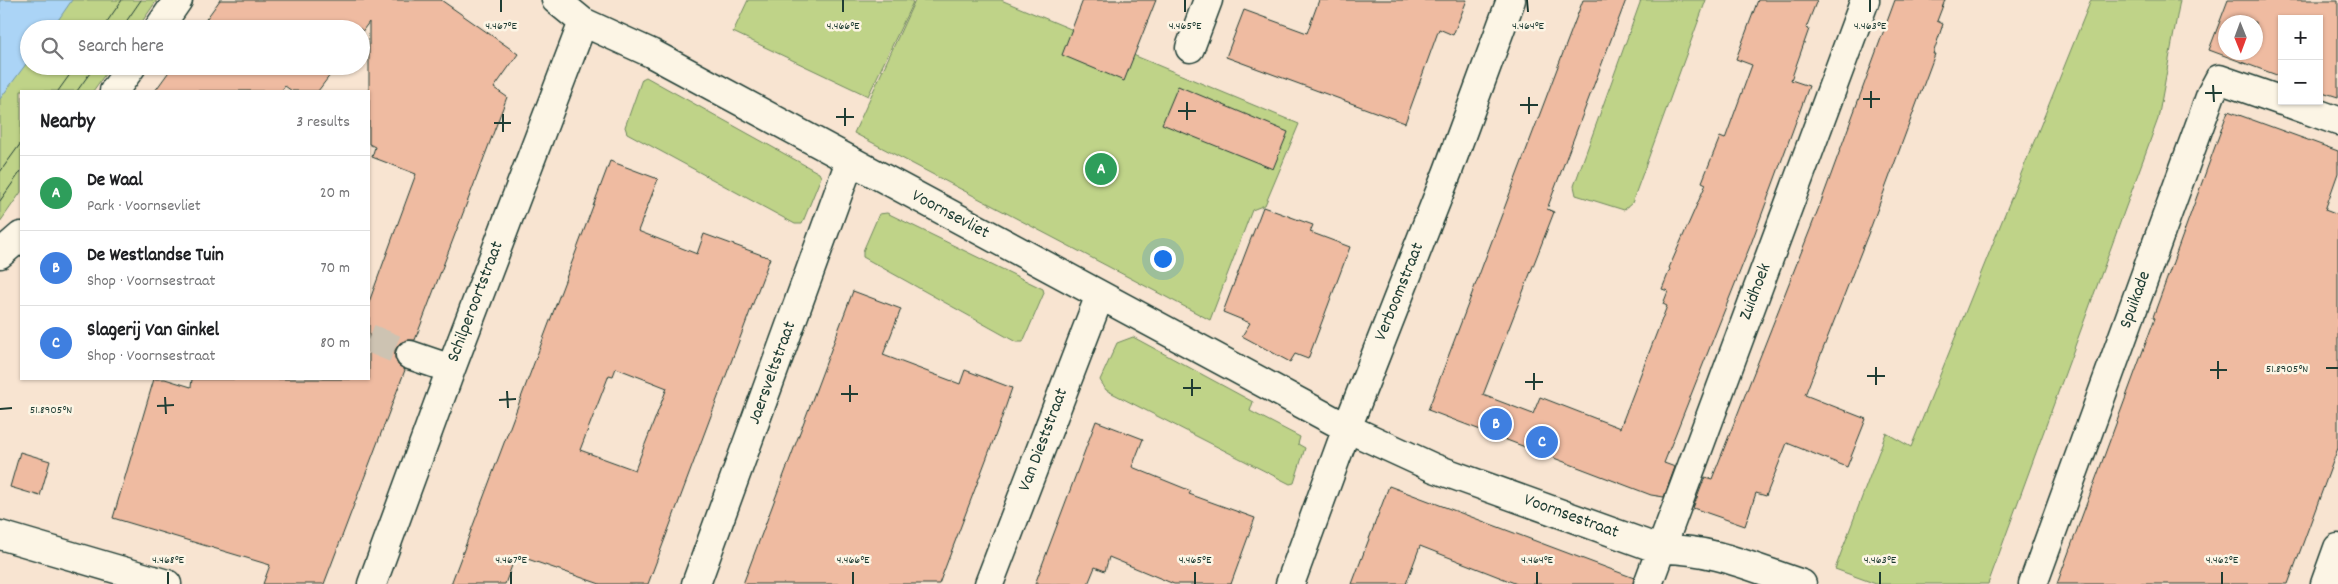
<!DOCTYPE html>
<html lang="en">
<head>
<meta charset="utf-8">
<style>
	body { margin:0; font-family:Dekko,sans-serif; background:#f2f2f2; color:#202124 }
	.controls { position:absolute; right:15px; top:15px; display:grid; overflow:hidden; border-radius:0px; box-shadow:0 1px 4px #0004 }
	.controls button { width:45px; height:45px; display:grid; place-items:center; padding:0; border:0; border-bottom:1px solid #e0e0e0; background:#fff; color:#202124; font:25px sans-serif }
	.compass { position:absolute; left:2218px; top:15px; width:45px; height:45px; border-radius:50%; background:#fff; box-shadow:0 1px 4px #0004; rotate:179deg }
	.you { position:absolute; left:1162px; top:258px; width:18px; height:18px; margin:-12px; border:4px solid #fff; border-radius:50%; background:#1a73e8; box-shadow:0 0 0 8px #1a73e833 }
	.badge { display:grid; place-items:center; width:32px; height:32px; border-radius:50%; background:#1f6fb2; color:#fff; font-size:16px; font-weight:700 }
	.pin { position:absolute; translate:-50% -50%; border:2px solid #fff; box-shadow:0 1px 5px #0006 }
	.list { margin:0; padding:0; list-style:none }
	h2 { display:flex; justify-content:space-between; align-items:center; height:65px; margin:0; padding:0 20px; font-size:21px }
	h2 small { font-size:16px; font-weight:400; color:#757577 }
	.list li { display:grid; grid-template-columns:32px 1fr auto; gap:15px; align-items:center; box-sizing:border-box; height:75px; padding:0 20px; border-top:1px solid #e0e0e0 }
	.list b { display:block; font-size:19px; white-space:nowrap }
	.list p { margin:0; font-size:16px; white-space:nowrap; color:#757577 }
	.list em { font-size:16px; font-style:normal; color:#757577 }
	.icon { flex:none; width:28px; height:28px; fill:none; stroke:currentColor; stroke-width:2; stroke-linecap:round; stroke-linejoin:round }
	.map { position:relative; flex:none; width:2338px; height:584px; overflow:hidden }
	.search { position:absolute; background:#fff; box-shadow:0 1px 4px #0004; left:20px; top:20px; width:350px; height:55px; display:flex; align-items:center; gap:12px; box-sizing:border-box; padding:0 18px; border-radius:28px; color:#757577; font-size:19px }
	.panel { position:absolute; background:#fff; box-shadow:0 1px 4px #0004; left:20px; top:90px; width:350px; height:290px; border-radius:0px }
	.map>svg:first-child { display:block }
	.green { fill:#bfd388; stroke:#6f885e }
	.water { fill:#abd4f6; stroke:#7398a8 }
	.building { fill:#efbba1; stroke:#1f3d34; fill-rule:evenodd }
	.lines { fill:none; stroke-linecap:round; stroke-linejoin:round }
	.street-tunnel { stroke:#cdc3b2; stroke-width:28; stroke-dasharray:28 14; stroke-linecap:butt }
	.street-casing { stroke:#1f3d34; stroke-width:31 }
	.street { stroke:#fcf5e5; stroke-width:28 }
	.tram { stroke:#1f3d34; stroke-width:1 }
	.ticks { fill:none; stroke:#1f3d34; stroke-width:2 }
	.labels { text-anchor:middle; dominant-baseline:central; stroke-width:5; stroke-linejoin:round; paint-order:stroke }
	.street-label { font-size:18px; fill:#1f3d34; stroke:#fcf5e5 }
	.ticks-label { font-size:12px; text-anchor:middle; fill:#1f3d34; stroke:#fcf5e5; stroke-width:5; stroke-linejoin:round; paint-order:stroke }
</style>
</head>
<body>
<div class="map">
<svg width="2338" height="584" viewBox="0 0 2338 584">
	<rect width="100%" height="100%" fill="#f8e4d1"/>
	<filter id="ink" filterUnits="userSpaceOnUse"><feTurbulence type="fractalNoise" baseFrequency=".02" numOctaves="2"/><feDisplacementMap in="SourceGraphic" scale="10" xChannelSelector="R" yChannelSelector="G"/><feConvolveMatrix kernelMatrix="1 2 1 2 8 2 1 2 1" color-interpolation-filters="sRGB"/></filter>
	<g filter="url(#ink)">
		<path class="green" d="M0,0H157L137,29H29V66H111L93,91H21V192L0,222Z
			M748,0H909L913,2L868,96L733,32Z
			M915,0H1001L1299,124L1265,205L1252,210L1210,320L854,133Z
			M1641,0H1706L1632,203L1624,210L1576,195L1574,186Z
			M2091,0H2180L2158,119L1988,584H1876L1835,569L1886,433L1911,447Z
			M646,77L819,173L821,177L802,224H795L627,133L625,127L642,79Z
			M887,213L1043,289L1044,293L1023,342H1016L863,257V251L879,214Z
			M1133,337L1253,402L1250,411L1300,437L1298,444L1305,448L1294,483L1290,484L1106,390L1100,380L1117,343Z"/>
		<path class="water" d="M0,0H72L52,29H29V60L0,99Z"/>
		<path class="building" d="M220,0H441L518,54L494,88L507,97L415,340H407L400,343L395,350V358L398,365L405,370L324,584H263L270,565L113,518L154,379H165L191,387L192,379H369V302L416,174L372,157L375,147L369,144V22L361,33V29H199Z
			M1083,0H1156L1124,81L1062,55Z
			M1319,0H1467L1453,35L1439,29L1405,123L1226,57L1244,10L1307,33Z
			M1583,0H1626L1547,209L1554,212L1483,395L1533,414L1540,397L1620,428L1667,306L1663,304L1668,291L1662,289L1670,269L1669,268L1706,184L1702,182L1720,137L1725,139L1752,65L1736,59L1758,0H1817L1806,28L1809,29L1791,80L1809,86L1752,241L1664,463L1675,467L1664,497L1651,495L1428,410Z
			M1895,0H1945L1937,21L1943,24L1933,54H1935L1872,224L1805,395L1866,419L1847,467L1787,443L1766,496L1756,493L1745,526L1693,508L1705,477L1712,479L1821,202Z
			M2228,0H2338V97L2319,91V19H2282V77L2209,50ZM2226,22H2256V52H2226Z
			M173,66H337L318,91H292L285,86L281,91H155Z
			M1178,86L1288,132L1273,169L1162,124Z
			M2228,111L2338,151V173L2325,210L2338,215V448L2288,584H2057L2155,318L2153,317Z
			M610,161L658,179L638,231L697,254L704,234L770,258L648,584H600L516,555L505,584H451ZM616,368L667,388L635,470L580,450L609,375L613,376Z
			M1263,207L1313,225L1310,232L1350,247L1308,359L1295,354L1290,362L1242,336L1250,323L1223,312Z
			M853,291L901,309L883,355L960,384L965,370L1012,388L1000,423L939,584H743Z
			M1096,421L1143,439L1132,467L1191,491L1189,494L1255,518L1231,584H1174L1109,557L1105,571L1095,567L1088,584H1035Z
			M20,452L50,461L40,496L10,487Z
			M1389,486L1634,578L1633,584H1517L1420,546L1406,584H1352Z"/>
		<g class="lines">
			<path class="street-tunnel" d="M369,338L410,355"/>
			<defs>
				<path id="street" d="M556,0L583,22L651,53L1347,428L1434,468L1659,549C1709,547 1756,569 1802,584
					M158,29L178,0
					M1190,48L1208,0
					M114,91L132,66
					M2283,101L2338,121
					M0,254L21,236
					M410,355L451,369
					M0,535L167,584
					M372,584L451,369L583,22
					M696,584L850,161
					M989,584L1100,295
					M1290,584L1347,428L1448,171L1511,0
					M1648,584L1865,0
					M2033,584L2211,94L2219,79L2282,101
					M2325,584L2338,548"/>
			</defs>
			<use href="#street" class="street-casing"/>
			<use href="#street" class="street"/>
			<path class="tram" d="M102,29L122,0
				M121,29L141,0
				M58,91L76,66
				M77,91L95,66
				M0,172L21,143
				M0,201L21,171"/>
		</g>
	</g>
	<path class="ticks" d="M501,0V12M843,0V12M1185,0V12M1527,0L1528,12M1870,0V12M2213,85L2214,102M1871,91V108M2205,93H2222M1529,97V114M1863,99H1880M1187,102V120M1520,105H1538M845,108V126M1178,111H1196M503,114V132M836,117H854M494,123H511M2218,361V379M1876,367V385M2326,368H2338M2210,370H2227M1534,373V390M1867,376H1885M1192,379V396M1525,382H1543M850,385V402M1183,388H1201M507,391L508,408M841,394H858M165,397L166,414M499,400L516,399M157,406L174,405M0,409L12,408M168,572V584M511,572V584M853,572V584M1195,572V584M1537,572V584M1880,572V584M2222,572V584"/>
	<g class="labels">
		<g class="street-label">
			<text transform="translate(950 215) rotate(28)">Voornsevliet</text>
			<text transform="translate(1400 292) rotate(-68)">Verboomstraat</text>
			<text transform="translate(1756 292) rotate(-69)">Zuidhoek</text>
			<text transform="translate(2136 300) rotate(-70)">Spuikade</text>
			<text transform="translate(476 302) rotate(-69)">Schilperoortstraat</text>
			<text transform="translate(773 373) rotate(-70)">Jaersveltstraat</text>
			<text transform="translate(1044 440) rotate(-69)">Van Dieststraat</text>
			<text transform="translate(1571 517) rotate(20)">Voornsestraat</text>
		</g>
	</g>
	<g class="ticks-label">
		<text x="501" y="29">4.467°E</text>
		<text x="843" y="29">4.466°E</text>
		<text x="1185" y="29">4.465°E</text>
		<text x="1528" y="29">4.464°E</text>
		<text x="1870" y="29">4.463°E</text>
		<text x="2287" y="372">51.8905°N</text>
		<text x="51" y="413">51.8905°N</text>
		<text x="168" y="563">4.468°E</text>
		<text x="511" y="563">4.467°E</text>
		<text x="853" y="563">4.466°E</text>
		<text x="1195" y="563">4.465°E</text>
		<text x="1537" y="563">4.464°E</text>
		<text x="1880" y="563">4.463°E</text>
		<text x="2222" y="563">4.462°E</text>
	</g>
</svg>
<div class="controls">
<button>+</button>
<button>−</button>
</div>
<svg class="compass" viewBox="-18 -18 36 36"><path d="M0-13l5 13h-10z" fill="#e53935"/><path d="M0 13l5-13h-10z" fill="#757577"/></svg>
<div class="you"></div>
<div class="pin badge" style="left:1101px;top:169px;background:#2e9e5b">A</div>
<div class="pin badge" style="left:1496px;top:424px;background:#3f7fe0">B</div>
<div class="pin badge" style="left:1542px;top:442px;background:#3f7fe0">C</div>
<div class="search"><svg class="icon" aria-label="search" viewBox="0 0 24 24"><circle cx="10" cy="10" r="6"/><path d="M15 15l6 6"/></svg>Search here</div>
<section class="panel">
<h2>Nearby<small>3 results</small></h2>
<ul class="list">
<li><span class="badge" style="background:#2e9e5b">A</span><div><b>De Waal</b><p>Park · Voornsevliet</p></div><em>20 m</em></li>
<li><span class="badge" style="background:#3f7fe0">B</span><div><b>De Westlandse Tuin</b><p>Shop · Voornsestraat</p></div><em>70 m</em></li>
<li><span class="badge" style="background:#3f7fe0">C</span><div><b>Slagerij Van Ginkel</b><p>Shop · Voornsestraat</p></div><em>80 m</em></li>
</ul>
</section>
</div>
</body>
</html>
